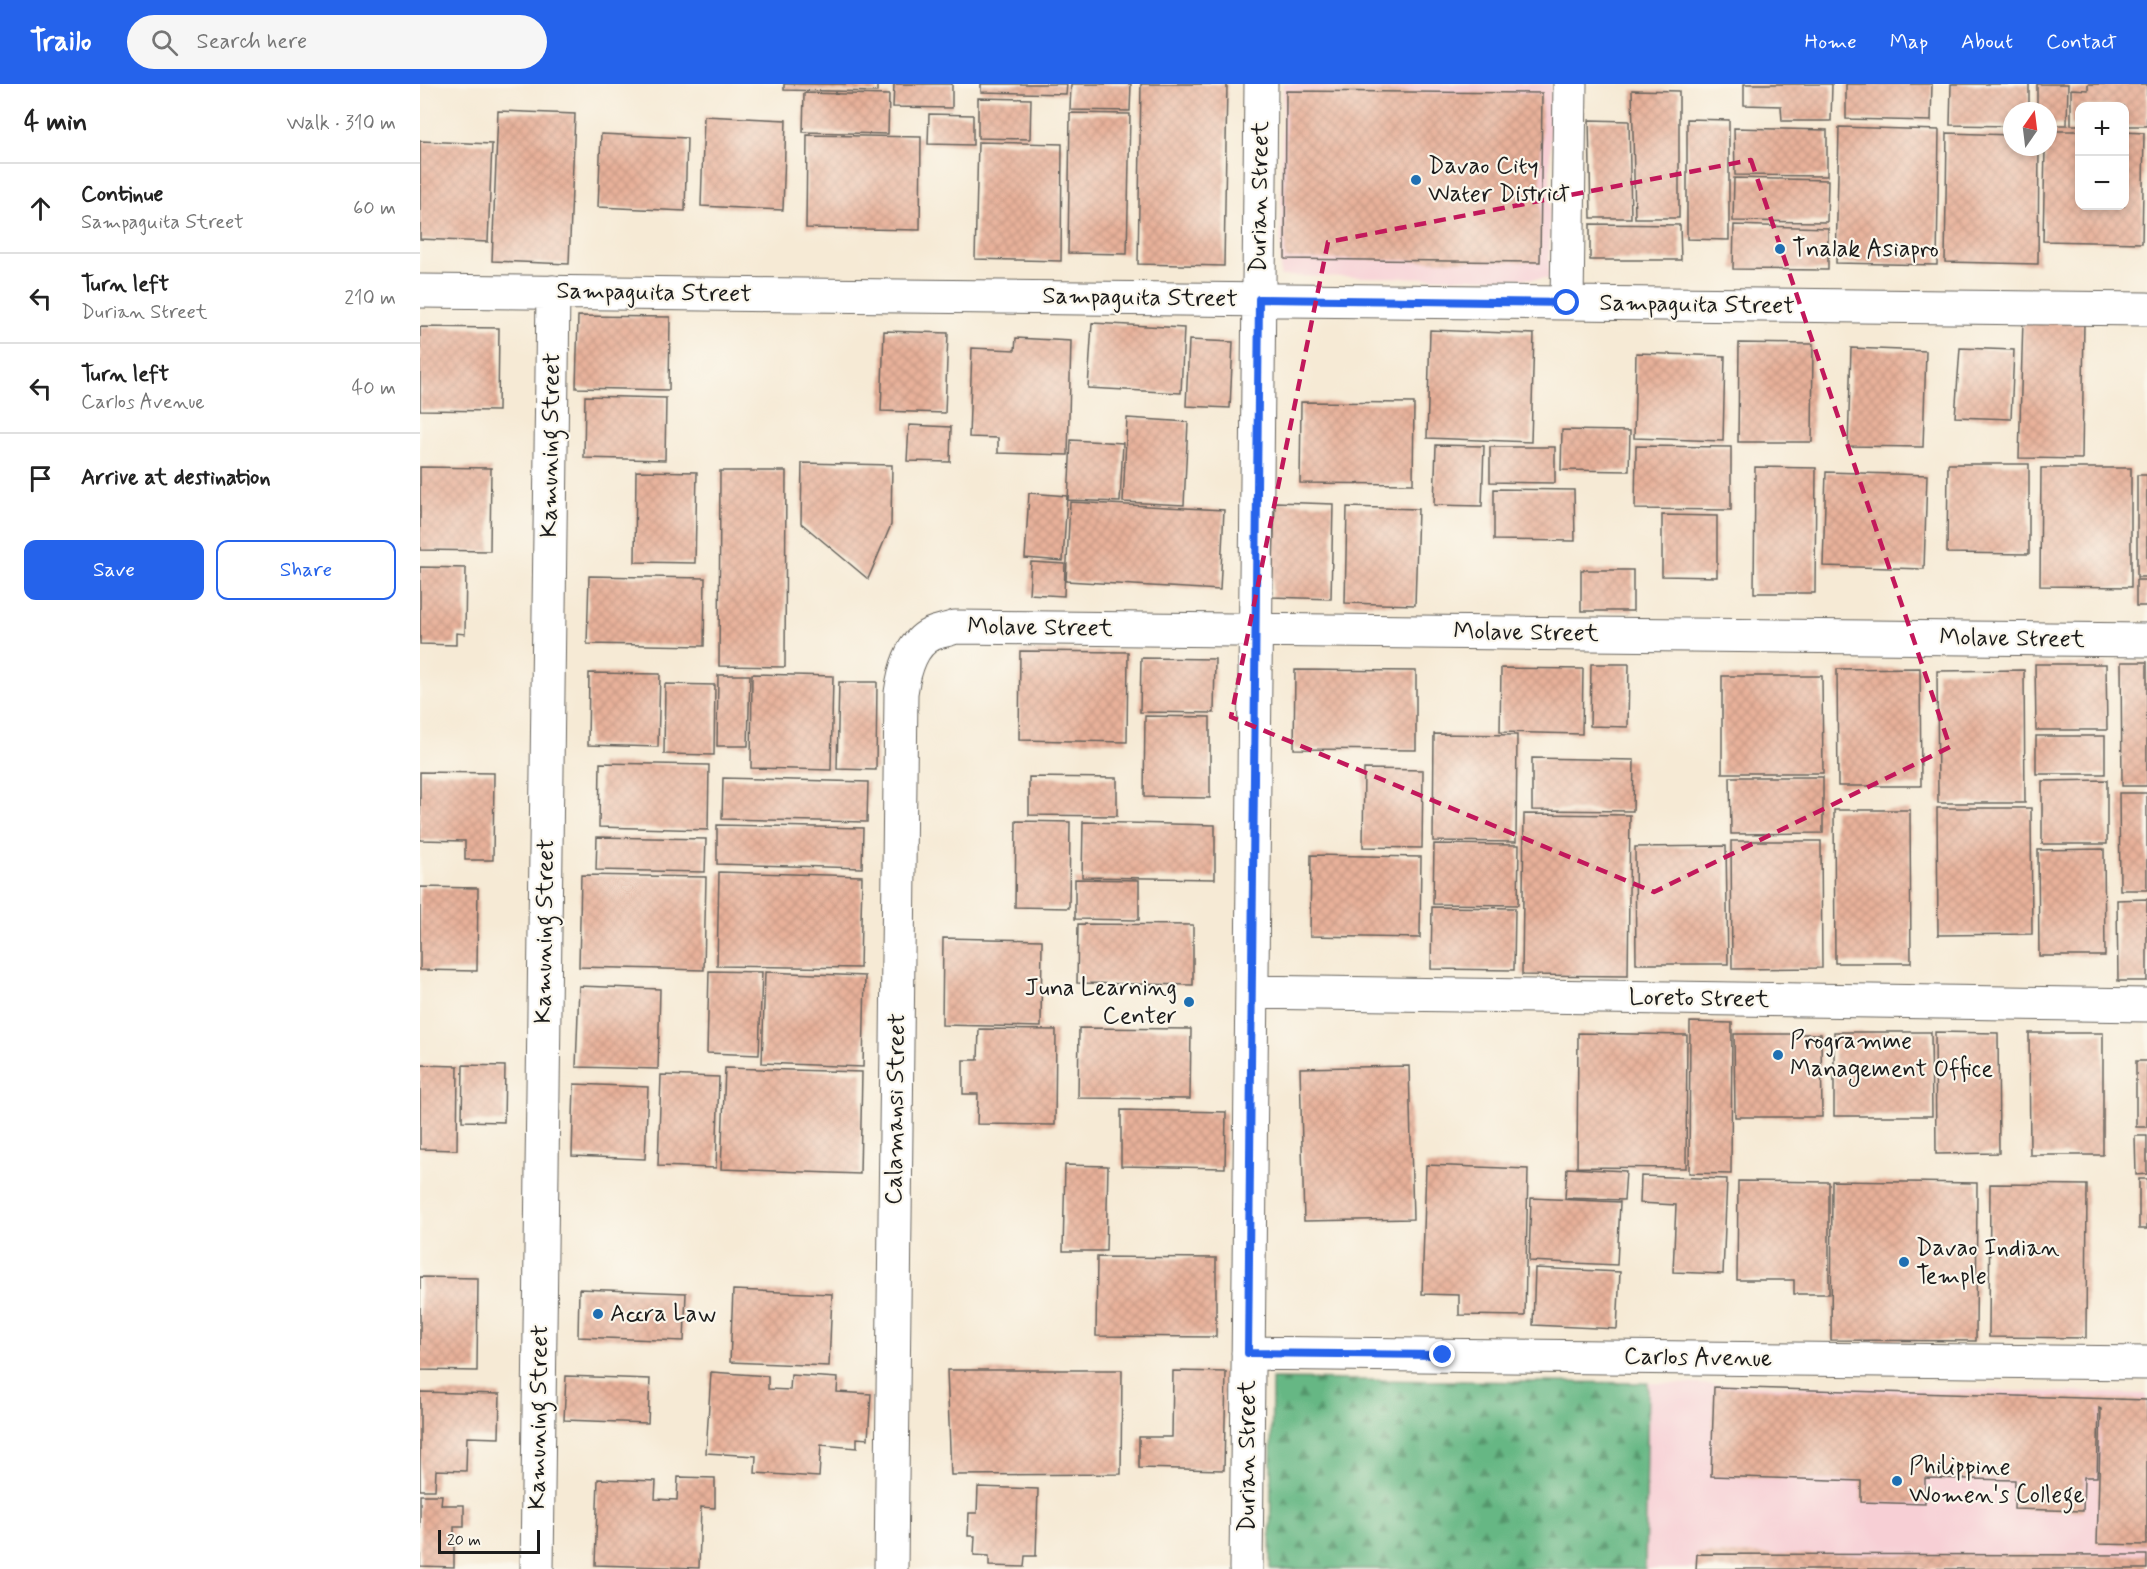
<!DOCTYPE html>
<html lang="en">
<head>
<meta charset="utf-8">
<style>
	body { margin:0; font-family:Mynerve,sans-serif; background:#f6f6f6; color:#222 }
	.controls { position:absolute; right:18px; top:18px; display:grid; overflow:hidden; border-radius:12px; box-shadow:0 3px 9px #0003 }
	.controls button { width:54px; height:54px; display:grid; place-items:center; padding:0; border:0; border-bottom:2px solid #e0e0e0; background:#fff; color:#222; font:30px sans-serif }
	.compass { position:absolute; left:1583px; top:18px; width:54px; height:54px; border-radius:50%; background:#fff; box-shadow:0 3px 9px #0003; rotate:14deg }
	.scale { position:absolute; left:18px; bottom:15px; width:102px; box-sizing:border-box; padding-left:6px; border:3px solid #1c1c1c; border-top:0; font-size:16px; line-height:21px; white-space:nowrap; color:#1c1c1c; -webkit-text-stroke:4px #fbf7ec; paint-order:stroke }
	.stop { position:absolute; width:18px; height:18px; margin:-14px; border:4px solid #2563eb; border-radius:50%; background:#fff }
	.stop.end { background:#2563eb; border-color:#fff; box-shadow:0 2px 6px #0008 }
	.list { margin:0; padding:0; list-style:none }
	h2 { display:flex; justify-content:space-between; align-items:center; height:78px; margin:0; padding:0 24px; font-size:26px }
	h2 small { font-size:20px; font-weight:400; color:#767676 }
	.list li { display:grid; grid-template-columns:39px 1fr auto; gap:18px; align-items:center; box-sizing:border-box; height:90px; padding:0 24px; border-top:2px solid #e0e0e0 }
	.list b { display:block; font-size:22px; white-space:nowrap }
	.list p { margin:0; font-size:20px; white-space:nowrap; color:#767676 }
	.list em { font-size:20px; font-style:normal; color:#767676 }
	.actions { display:flex; gap:12px; padding:18px 24px }
	.actions a { flex:1; padding:14px 0; border:2px solid #2563eb; border-radius:12px; text-align:center; font-size:21px; color:#2563eb }
	.actions .main { background:#2563eb; color:#fff }
	.icon { flex:none; width:33px; height:33px; fill:none; stroke:currentColor; stroke-width:2; stroke-linecap:round; stroke-linejoin:round }
	.map { position:relative; flex:none; width:1727px; height:1485px; overflow:hidden }
	header { display:flex; align-items:center; gap:36px; box-sizing:border-box; height:84px; padding:0 30px; background:#2563eb; color:#fff }
	header strong { font-size:28px }
	nav { display:flex; gap:33px; margin-inline-start:auto; font-size:21px }
	.search { width:420px; height:54px; background:#f6f6f6; display:flex; align-items:center; gap:15px; box-sizing:border-box; padding:0 21px; border-radius:33px; color:#767676; font-size:22px }
	main { display:flex }
	aside { flex:1; background:#fff }
	.map>svg:first-child { display:block }
	.built { fill:#f7cfd5 }
	.forest { fill:url(#forest-firs); stroke:#416a50; stroke-width:1.5 }
	.building { fill:url(#building-cross-hatch) }
	.lines { fill:none; stroke-linecap:round; stroke-linejoin:round }
	.minor-casing { stroke:#68645d; stroke-width:35 }
	.minor { stroke:#fff; stroke-width:33 }
	.route { stroke:#2563eb; stroke-width:8 }
	.marked { fill:none; stroke:#c2185b; stroke-width:4.5; stroke-dasharray:12 8; stroke-linejoin:round }
	.poi-dot { fill:#1f6fb2; stroke:#fbf7ec; stroke-width:2 }
	.labels { text-anchor:middle; dominant-baseline:central; stroke-width:4.5; stroke-linejoin:round; paint-order:stroke }
	.poi-label { font-size:24px; fill:#1c1c1c; stroke:#fbf7ec; text-anchor:start }
	.street-label { font-size:24px; fill:#1c1c1c; stroke:#fbf7ec }
</style>
</head>
<body>
<header>
<strong>Trailo</strong>
<div class="search"><svg class="icon" aria-label="search" viewBox="0 0 24 24"><circle cx="10" cy="10" r="6"/><path d="M15 15l6 6"/></svg>Search here</div>
<nav><a>Home</a><a>Map</a><a>About</a><a>Contact</a></nav>
</header>
<main>
<aside>
<h2>4 min<small>Walk · 310 m</small></h2>
<ul class="list">
<li><svg class="icon" aria-label="ahead" viewBox="0 0 24 24"><path d="M12 20V5M6 11l6-6 6 6"/></svg><div><b>Continue</b><p>Sampaguita Street</p></div><em>60 m</em></li>
<li><svg class="icon" aria-label="left" viewBox="0 0 24 24"><path d="M17 20v-9H6M10 6l-5 5 5 5"/></svg><div><b>Turn left</b><p>Durian Street</p></div><em>210 m</em></li>
<li><svg class="icon" aria-label="left" viewBox="0 0 24 24"><path d="M17 20v-9H6M10 6l-5 5 5 5"/></svg><div><b>Turn left</b><p>Carlos Avenue</p></div><em>40 m</em></li>
<li><svg class="icon" aria-label="arrive" viewBox="0 0 24 24"><path d="M6 21V4h12l-3 4 3 4H6"/></svg><div><b>Arrive at destination</b></div></li>
</ul>
<div class="actions"><a class="main">Save</a><a>Share</a></div>
</aside>
<div class="map">
<svg width="1727" height="1485" viewBox="0 0 1727 1485">
	<defs>
		<pattern id="forest-firs" width="22" height="20" patternUnits="userSpaceOnUse" patternTransform="scale(1.5)"><rect width="22" height="20" fill="#66b784"/><path d="M5 1l3.5 6h-7zM16 11l3.5 6h-7z" fill="#53946b"/></pattern>
		<pattern id="building-cross-hatch" width="8" height="8" patternUnits="userSpaceOnUse" patternTransform="scale(1.5)"><rect width="8" height="8" fill="#e8b19a"/><path d="M0 0l8 8M0 8l8-8" fill="none" stroke="#c69884"/></pattern>
	</defs>
	<rect width="100%" height="100%" fill="#fbf7ec"/>
	<filter id="ink" filterUnits="userSpaceOnUse"><feTurbulence type="fractalNoise" baseFrequency=".0167" numOctaves="2"/><feDisplacementMap in="SourceGraphic" scale="12" xChannelSelector="R" yChannelSelector="G"/><feConvolveMatrix kernelMatrix="1 2 1 2 8 2 1 2 1" color-interpolation-filters="sRGB"/></filter>
	<filter id="wash" filterUnits="userSpaceOnUse"><feTurbulence type="fractalNoise" baseFrequency=".008" numOctaves="4" result="noise"/><feDisplacementMap in="SourceGraphic" scale="24" xChannelSelector="R" yChannelSelector="G"/><feGaussianBlur stdDeviation="1.35" result="paint"/><feColorMatrix in="noise" values="0 0 0 0 0 0 0 0 0 0 0 0 0 0 0 0 0 1.4 0 .05"/><feComposite in="paint" operator="in"/></filter>
	<g filter="url(#wash)">
		<rect width="100%" height="100%" fill="#f6ead5"/>
		<path class="built" d="M863,0H1131L1129,195L860,192Z
			M1228,1299L1727,1310V1485H1225Z"/>
		<path class="forest" d="M852,1295L1228,1299L1225,1485H850Z"/>
		<g id="blocks">
			<path class="building" d="M364,0H457V8L364,6Z
				M474,0H532V24L473,23Z
				M561,0H647L646,10L561,8Z
				M651,0H711L710,27L650,26Z
				M721,0H807L804,182L718,180Z
				M1324,0H1412L1411,37H1362L1361,22L1324,21Z
				M1426,0H1512L1511,37L1426,35Z
				M1531,0H1609V27H1592V42L1530,41Z
				M1617,0H1648L1647,41H1628V27H1617Z
				M1668,0H1727V42H1704V22H1660V41H1651V5L1668,6Z
				M1212,6L1259,7V134H1215Z
				M866,7L1122,9L1120,178L865,175Z
				M384,9L469,11L468,50L383,48Z
				M558,14L611,15L610,55L558,54Z
				M78,27L155,30L149,180L72,177Z
				M650,29L710,30L707,170L648,169Z
				M509,30L553,31V61L508,60Z
				M284,32L366,36L363,126L281,122Z
				M1267,35L1309,36V156L1267,155Z
				M1169,36L1209,37L1211,134H1171Z
				M1419,43L1519,46L1517,181L1416,179Z
				M1314,44L1407,46V92L1315,91Z
				M1628,47H1660V122H1704V48L1724,49L1722,159L1623,157L1625,63H1628Z
				M1527,49L1592,51V63H1619L1618,180L1525,178Z
				M181,50L267,54L265,127L178,123Z
				M387,51L501,53L500,146L386,144Z
				M0,57L72,60L68,158L0,155Z
				M558,58L642,60L641,177L555,175Z
				M1314,94L1408,96L1407,138L1313,137Z
				M1170,140L1260,141L1261,176H1170Z
				M1314,141L1408,144V186L1313,185Z
				M158,232L250,233L249,306L156,304Z
				M1603,235L1664,237L1662,375L1599,374Z
				M672,239L764,244L761,309L668,304Z
				M0,243L79,244L78,327L0,326Z
				M1010,246L1114,250L1111,358L1007,354Z
				M464,247L528,249L525,329L461,327Z
				M596,254L651,257L648,371L578,369V354L549,353L552,264L595,266Z
				M769,256L813,258L810,324L766,322Z
				M1319,259L1393,260L1392,358H1318Z
				M1431,264L1506,267L1503,363L1428,362Z
				M1540,264L1594,266L1591,335L1535,333Z
				M1216,269L1305,272L1303,357L1214,354Z
				M165,312L246,314L245,376L164,374Z
				M881,318L994,319L993,400L880,399Z
				M707,334L768,338L764,421L703,418Z
				M489,341L531,343L530,378L487,377Z
				M1142,346L1210,347L1209,387L1141,386Z
				M651,356L703,359L700,418L648,416Z
				M1016,361L1064,362L1062,422L1014,421Z
				M1216,362L1311,363V426L1215,425Z
				M1070,363H1135V399L1070,398Z
				M382,379L472,381L471,441L448,495L381,439Z
				M1528,380H1609V470L1527,469Z
				M0,383L71,384L70,467L0,466Z
				M1335,383L1396,384L1395,509H1334Z
				M1621,384H1711V503L1620,502Z
				M216,387L277,388L275,479L215,478Z
				M300,387H366L365,583L299,582Z
				M1406,388L1507,391L1504,485L1403,482Z
				M1717,391H1727V493H1717Z
				M1074,405L1154,406L1155,457L1074,456Z
				M609,409L647,412L643,477L605,474Z
				M650,418L804,426L800,506L646,497Z
				M855,418L913,420L911,515L852,513Z
				M927,423L998,425L995,521L925,519Z
				M1242,431L1297,432V493L1242,492Z
				M611,478L645,480L644,512L609,510Z
				M0,483L46,484L45,550L36,549V561L0,560Z
				M1161,486H1213V527H1161Z
				M169,492L285,494L284,562L167,560Z
				M1716,496H1727V522H1716Z
				M600,567L708,568L707,658L599,656Z
				M721,574L795,575L794,629L720,628Z
				M1701,578H1727V702H1702Z
				M1171,580H1209L1208,643L1170,642Z
				M1615,580H1686L1687,646H1616Z
				M1081,584L1163,585L1162,650L1080,648Z
				M1500,584L1501,702H1418L1417,585Z
				M875,586L996,587V666L874,665Z
				M1604,586L1605,719H1518L1517,587Z
				M169,589L240,590L238,663L168,661Z
				M332,590L413,592L411,686L331,684Z
				M298,591H330L328,662H297Z
				M1302,592H1402L1403,689H1302Z
				M419,598H457L456,686L417,685Z
				M245,600L295,601L294,671L244,670Z
				M725,632L790,633V714L724,713Z
				M1014,650L1097,651L1096,758L1013,757Z
				M1616,652H1685V690H1616Z
				M1112,674L1214,676L1213,727L1112,726Z
				M180,679L289,681L288,746L179,743Z
				M944,685L1003,686L1002,764L943,763Z
				M0,688L74,689L73,776H45V757L0,756Z
				M609,693L697,694V732L609,731Z
				M1310,693H1403V749L1311,750Z
				M303,694L448,698L447,738L302,735Z
				M1687,696V760H1622V697Z
				M1699,709H1727V806H1700Z
				M1517,724H1611L1612,850L1518,851Z
				M1414,726H1490L1491,879H1415Z
				M1104,730L1210,731L1208,892L1102,891Z
				M596,737L650,738L649,824L595,823Z
				M663,738L795,741V795L662,793Z
				M297,741L443,744L442,784L297,780Z
				M177,753L286,755L285,788L176,786Z
				M1311,757H1401L1402,884L1312,885Z
				M1014,760L1099,761L1098,821L1013,820Z
				M1306,762L1308,880H1216L1215,763Z
				M1684,765L1685,872H1619L1618,766Z
				M891,771L1001,773L1000,854L890,852Z
				M299,788L442,792L440,884L297,882Z
				M161,791L286,793L284,886L159,883Z
				M655,795L719,796V836L655,835Z
				M0,803L58,804L57,887L0,886Z
				M1727,815V897H1698L1697,816Z
				M1012,823L1095,824L1094,886L1011,885Z
				M658,840L773,841V901L657,899Z
				M523,854L622,856L621,943L522,941Z
				M289,887L342,888L339,971L287,969Z
				M345,888L445,892L443,983L342,979Z
				M159,902L240,905L238,985L156,983Z
				M1270,938L1312,939L1311,1090L1269,1089Z
				M659,944L771,945L770,1015L658,1014Z
				M559,945L636,946L635,1041L557,1040L558,1010H543V976H558Z
				M1414,948H1511L1512,1032H1414Z
				M1515,948L1578,949L1579,1069L1516,1070Z
				M1158,949L1267,951L1266,1084L1157,1083Z
				M1609,949H1683V1071H1610Z
				M1314,950H1401L1402,1033H1315Z
				M1716,977H1727V1043H1716Z
				M0,981L38,982L37,1066L0,1065Z
				M43,981L85,982L84,1038L42,1037Z
				M989,982L993,1135L884,1137L880,984Z
				M305,984L442,988L440,1090L301,1085Z
				M241,991L299,993L296,1084L238,1082Z
				M154,1000L228,1003L225,1075L152,1072Z
				M701,1026L806,1028L805,1084L701,1082Z
				M1715,1052H1727V1090L1716,1091Z
				M645,1081L688,1082L686,1167H643Z
				M1006,1081L1108,1085L1105,1232L1039,1231V1211L1002,1210Z
				M1147,1084L1206,1087L1204,1116L1145,1114Z
				M1221,1092L1307,1095L1303,1190L1253,1188L1256,1121L1220,1119Z
				M1719,1095H1727V1145H1719Z
				M1318,1097L1409,1098V1210H1374V1196H1317Z
				M1412,1097L1557,1099L1556,1257L1411,1256Z
				M1570,1100L1667,1101L1666,1254L1569,1253Z
				M1111,1114L1200,1118L1197,1181L1109,1177Z
				M677,1173L796,1174V1253L676,1252Z
				M1115,1184L1200,1188L1197,1245L1113,1241Z
				M0,1193L58,1194L57,1287L0,1286Z
				M159,1205L266,1209L264,1257L158,1253Z
				M313,1206L412,1210L409,1282L310,1278Z
				M527,1286H702L701,1390L531,1391Z
				M753,1287L806,1288L804,1386L719,1384V1353H752Z
				M291,1288L348,1292V1305L370,1306L371,1291L418,1294L417,1308L451,1310L448,1355L437,1354V1364L401,1361L399,1393L335,1389L336,1372L286,1369Z
				M146,1292L230,1295L228,1339L144,1336Z
				M1294,1303L1727,1316V1461L1677,1460L1681,1325L1679,1324L1677,1393H1664L1663,1427L1594,1425L1595,1396L1505,1394V1420L1441,1418V1397L1291,1392Z
				M0,1308L80,1310L79,1354L47,1353L46,1387L16,1386L15,1406H0Z
				M258,1393L295,1394V1424L281,1423L279,1484L175,1481L178,1395L236,1397L235,1415L257,1416Z
				M558,1403L618,1405L616,1472H605L604,1483L569,1482V1472L554,1471L555,1452H548L549,1429H557Z
				M0,1411H22L21,1421H44V1443H34V1483L0,1482Z
				M1277,1470L1727,1471V1485H1276Z"/>
		</g>
	</g>
	<g filter="url(#ink)">
		<use href="#blocks" fill-opacity="0" stroke="#68645d" stroke-width="1.5"/>
		<g class="lines">
			<defs>
				<path id="minor" d="M0,207L1727,225
					M1147,219L1150,0
					M832,908L1727,921
					M828,1269L1727,1279
					M117,1485L133,208
					M471,1485L481,609C484,588 490,560 512,550C519,547 528,546 535,543L1727,556
					M826,1485L841,0"/>
			</defs>
			<use href="#minor" class="minor-casing"/>
			<use href="#minor" class="minor"/>
		</g>
	</g>
	<g class="lines" filter="url(#ink)">
		<path class="route" d="M1023,1271L828,1269L839,215L1147,219"/>
	</g>
	<path class="marked" d="M1331,76L1530,663L1234,808L811,633L908,158Z"/>
	<g class="poi-dot">
		<circle cx="996" cy="96" r="6"/>
		<circle cx="1360" cy="165" r="6"/>
		<circle cx="769" cy="918" r="6"/>
		<circle cx="1358" cy="971" r="6"/>
		<circle cx="1484" cy="1178" r="6"/>
		<circle cx="178" cy="1230" r="6"/>
		<circle cx="1477" cy="1397" r="6"/>
	</g>
	<g class="labels">
		<g class="poi-label">
			<text x="1008" y="82">Davao City<tspan x="1008" dy="28">Water District</tspan></text>
			<text x="1372" y="165">Tnalak Asiapro</text>
			<text x="757" y="904" text-anchor="end">Juna Learning<tspan x="757" dy="28">Center</tspan></text>
			<text x="1370" y="957">Programme<tspan x="1370" dy="28">Management Office</tspan></text>
			<text x="1496" y="1164">Davao Indian<tspan x="1496" dy="28">Temple</tspan></text>
			<text x="190" y="1230">Accra Law</text>
			<text x="1489" y="1383">Philippine<tspan x="1489" dy="28">Women's College</tspan></text>
		</g>
		<g class="street-label">
			<text transform="translate(840 113) rotate(-89)">Durian Street</text>
			<text transform="translate(234 209) rotate(1)">Sampaguita Street</text>
			<text transform="translate(720 214) rotate(1)">Sampaguita Street</text>
			<text transform="translate(1277 221) rotate(1)">Sampaguita Street</text>
			<text transform="translate(131 361) rotate(-89)">Kamuning Street</text>
			<text transform="translate(620 544) rotate(1)">Molave Street</text>
			<text transform="translate(1106 549) rotate(1)">Molave Street</text>
			<text transform="translate(1592 555) rotate(1)">Molave Street</text>
			<text transform="translate(125 847) rotate(-89)">Kamuning Street</text>
			<text transform="translate(1279 915) rotate(1)">Loreto Street</text>
			<text transform="translate(476 1025) rotate(-89)">Calamansi Street</text>
			<text transform="translate(1278 1274) rotate(1)">Carlos Avenue</text>
			<text transform="translate(119 1333) rotate(-89)">Kamuning Street</text>
			<text transform="translate(827 1372) rotate(-90)">Durian Street</text>
		</g>
	</g>
</svg>
<div class="controls">
<button>+</button>
<button>−</button>
</div>
<svg class="compass" viewBox="-18 -18 36 36"><path d="M0-13l5 13h-10z" fill="#e53935"/><path d="M0 13l5-13h-10z" fill="#767676"/></svg>
<div class="scale">20 m</div>
<div class="stop" style="left:1147px;top:219px"></div>
<div class="stop end" style="left:1023px;top:1271px"></div>
</div>
</main>
</body>
</html>
